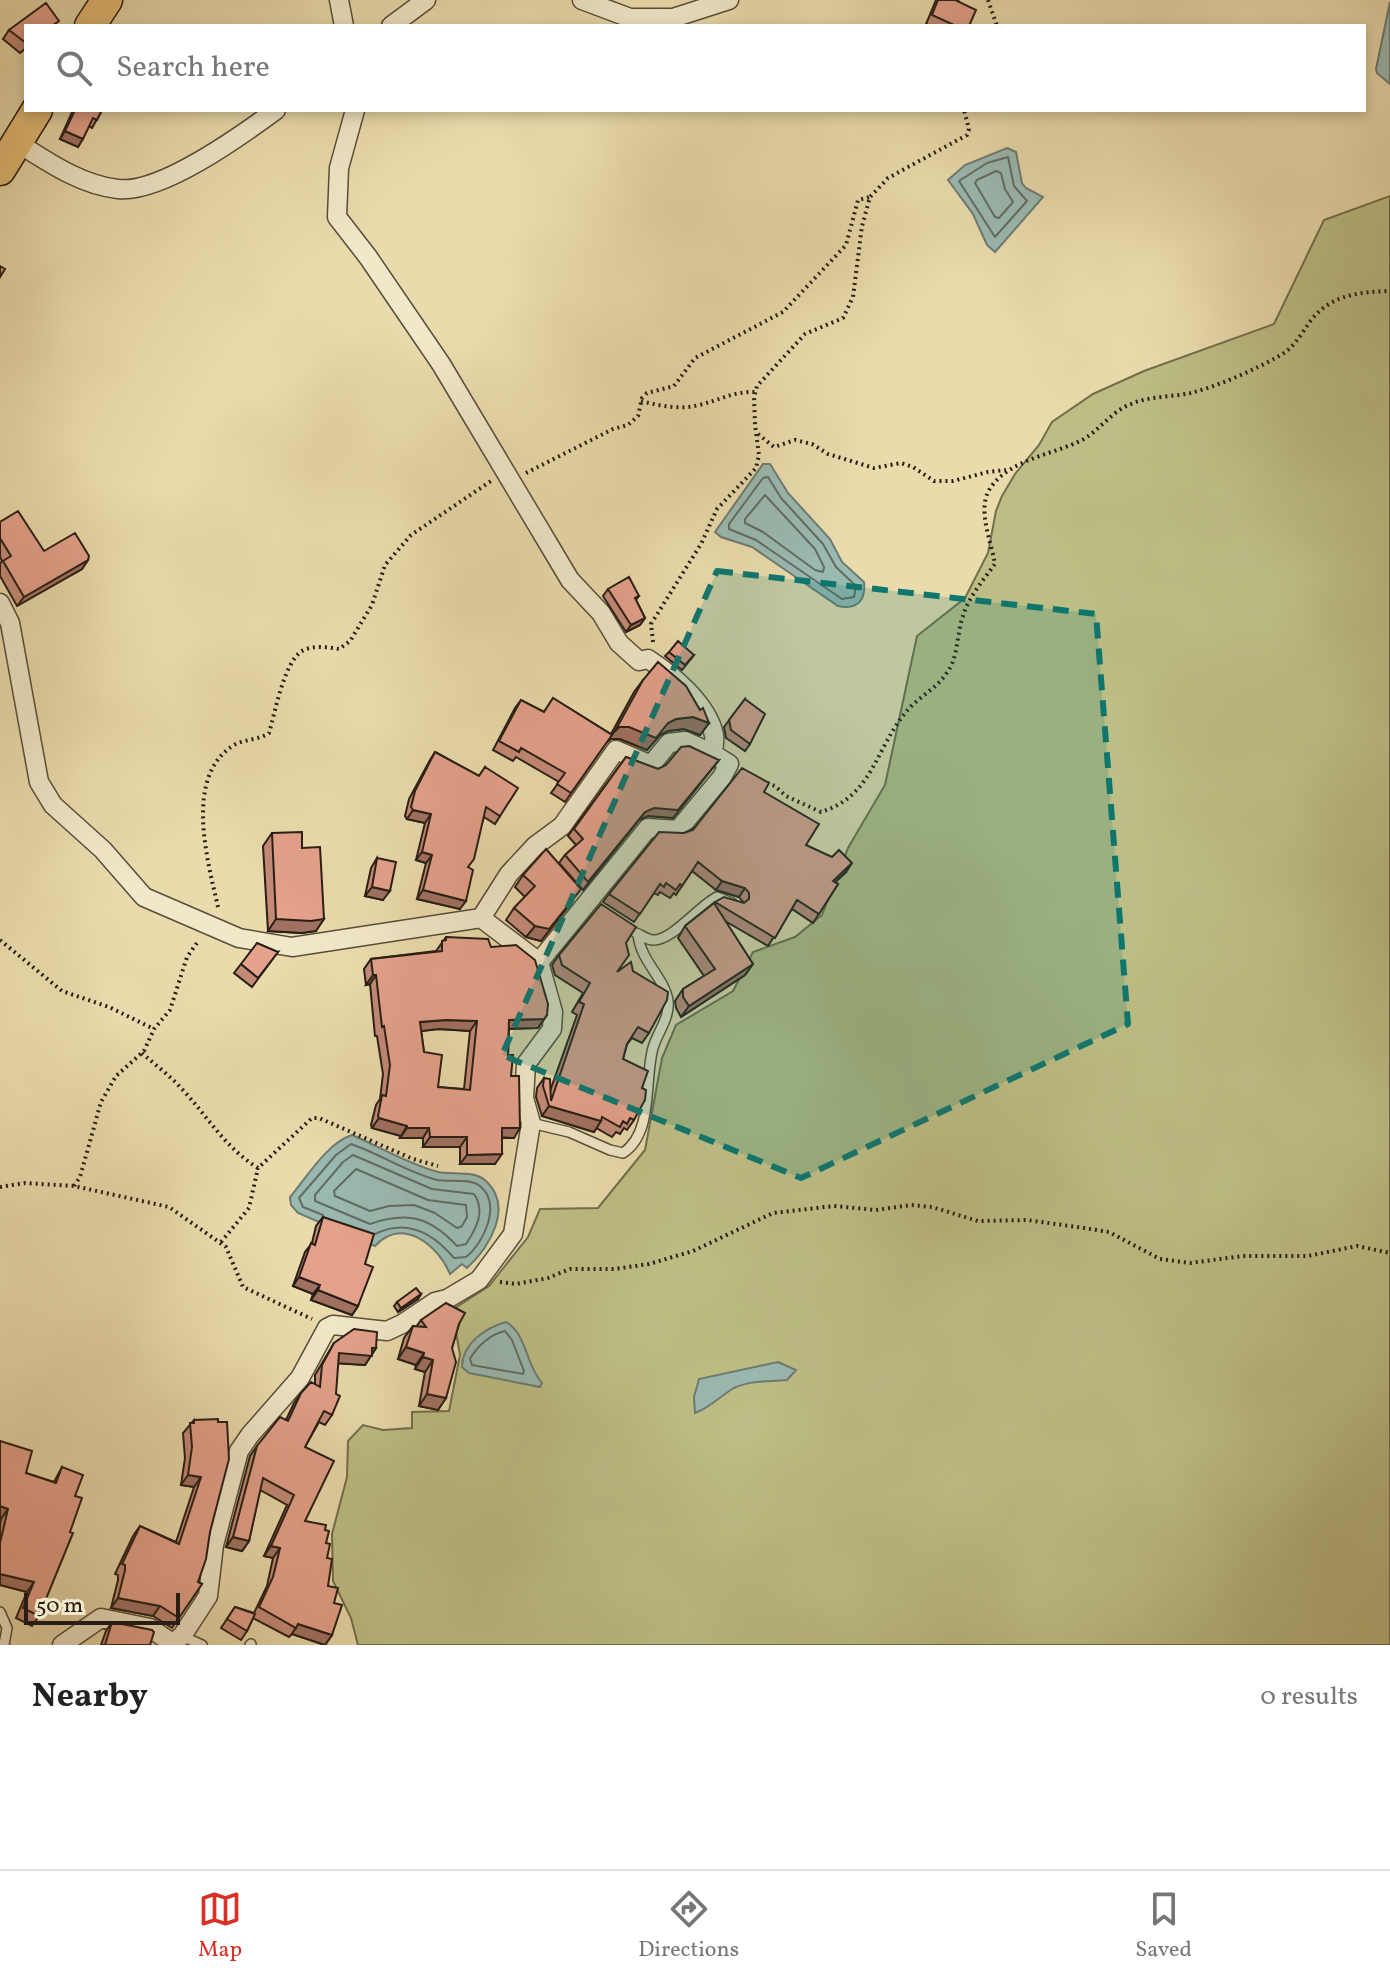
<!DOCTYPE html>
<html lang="en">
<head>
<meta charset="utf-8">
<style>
	body { margin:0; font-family:Vollkorn,serif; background:#f2f2f2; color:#222 }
	.scale { position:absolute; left:24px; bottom:20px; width:156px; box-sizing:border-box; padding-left:8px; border:4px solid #281e14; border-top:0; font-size:22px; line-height:28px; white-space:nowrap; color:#281e14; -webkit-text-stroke:6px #f1e8c9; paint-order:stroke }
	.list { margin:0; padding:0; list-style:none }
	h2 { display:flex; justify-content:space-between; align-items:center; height:104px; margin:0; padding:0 32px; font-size:34px }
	h2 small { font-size:26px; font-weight:400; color:#767676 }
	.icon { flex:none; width:44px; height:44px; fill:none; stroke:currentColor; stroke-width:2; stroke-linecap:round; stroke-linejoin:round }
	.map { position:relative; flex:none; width:1390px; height:1645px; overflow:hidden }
	.search { position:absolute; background:#fff; box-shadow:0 4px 12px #0003; left:24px; right:24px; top:24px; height:88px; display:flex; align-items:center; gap:20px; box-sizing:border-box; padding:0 28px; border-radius:0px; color:#767676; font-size:30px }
	.sheet { height:224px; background:#fff }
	nav { display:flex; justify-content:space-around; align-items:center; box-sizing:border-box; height:112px; border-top:2px solid #e0e0e0; background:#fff; font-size:22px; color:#767676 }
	nav a { display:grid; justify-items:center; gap:4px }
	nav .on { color:#d93025 }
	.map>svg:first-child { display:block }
	.green { fill:#bdbe85; stroke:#726e4c; stroke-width:2 }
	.water { fill:#9ab9b1; stroke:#6c7b72; stroke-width:2 }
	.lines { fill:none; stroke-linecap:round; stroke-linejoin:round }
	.shore { stroke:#616c62; stroke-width:2 }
	.service-casing { stroke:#584d3a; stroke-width:12 }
	.minor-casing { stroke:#584d3a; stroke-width:21 }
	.trunk-casing { stroke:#281e14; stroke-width:33 }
	.path { stroke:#281e14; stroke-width:4; stroke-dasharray:2 4; stroke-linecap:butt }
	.service { stroke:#f1e8c9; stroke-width:9 }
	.minor { stroke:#f1e8c9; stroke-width:18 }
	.trunk { stroke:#e5be76; stroke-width:30 }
	.wall { fill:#c48a78; stroke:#281e14; stroke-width:2; fill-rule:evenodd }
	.shaded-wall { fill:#a07161; stroke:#281e14; stroke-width:2 }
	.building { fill:#e4a18b; stroke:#281e14; stroke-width:2; fill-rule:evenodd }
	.marked { fill:#0f766e; fill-opacity:0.2; stroke:#0f766e; stroke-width:6; stroke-dasharray:16 10; stroke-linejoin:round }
</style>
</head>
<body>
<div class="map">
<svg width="1390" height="1645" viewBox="0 0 1390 1645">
	<rect width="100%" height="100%" fill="#eadbac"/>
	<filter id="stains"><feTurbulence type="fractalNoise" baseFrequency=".0025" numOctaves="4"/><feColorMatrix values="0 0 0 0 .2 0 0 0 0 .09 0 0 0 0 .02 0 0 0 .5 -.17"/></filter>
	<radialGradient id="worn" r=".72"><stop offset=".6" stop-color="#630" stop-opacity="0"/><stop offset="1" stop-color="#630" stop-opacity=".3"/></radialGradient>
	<path class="green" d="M1390,196V1645H358L351,1618L333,1581L332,1534L347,1477L348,1441L363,1425L383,1430L412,1428V1412L449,1411L460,1355L452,1310L489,1286L528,1237L540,1209L598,1208L645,1150L662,1058L676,1025L733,991L753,952L795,937L822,915L848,848L885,785L917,636L965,598L988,553L996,511L1002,496L1015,474L1039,445L1052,422L1093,394L1144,371L1274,324L1324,220Z"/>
	<path class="water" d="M1390,2V84L1377,73L1376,69Z
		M1007,148L1016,152L1022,183L1026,188L1043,197L995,252L987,245L973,214L948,180L965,165Z
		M763,464H770L788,493L830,539L842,562L864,582C866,601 857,610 838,606L752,547L721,537L715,532Z
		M352,1135C380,1147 408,1164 438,1172C453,1175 475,1170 486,1181C514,1207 489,1248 467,1268L462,1264L450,1274C438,1245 402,1216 375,1246L298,1213L291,1205L290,1197C307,1177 327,1143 352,1135Z
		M506,1322C527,1334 526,1366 542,1383L540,1387L469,1373L462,1367C462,1344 485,1328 506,1322Z
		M778,1362L796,1370L787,1380C769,1382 750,1380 734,1388C720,1396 711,1407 695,1413L694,1397L699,1379Z"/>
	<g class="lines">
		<path class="shore" d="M1008,157L1014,186L1027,201L995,237L959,181L987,163Z
			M996,171L1001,173L1005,189L1013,202L999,218L995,217L975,183L977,180Z
			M768,477L781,498L823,544L836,567L856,586L854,597L842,599L756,540L729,529V524L763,478Z
			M765,495L815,549L824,567L823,572L815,570L763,532L745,523V519Z
			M353,1155L432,1189L474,1194C486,1211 476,1229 466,1244L457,1246C430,1217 408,1211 370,1224L315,1201V1195L343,1162Z
			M356,1169L428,1200L466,1205L467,1217L462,1226L457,1228L435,1213L414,1205L389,1206L370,1211L335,1196L334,1191Z
			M323,1215L303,1207L299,1198L336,1155L351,1144C380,1154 407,1172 437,1180C449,1182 470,1178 480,1186C502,1204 484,1243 466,1257L454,1258C433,1233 407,1218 375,1234
			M505,1331L512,1340L524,1371L523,1374L472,1365L470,1359C477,1346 491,1334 505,1331Z"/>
		<defs>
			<path id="service" d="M636,933C641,935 648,940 653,940C672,941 700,905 717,897L732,903
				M531,1123L569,1132L610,1150L623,1153C654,1133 644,1079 653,1048C657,1033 670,1018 668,1001C665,978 640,961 638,934
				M0,1612L7,1628L4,1645
				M182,1636L202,1645
				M250,1645L251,1644"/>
			<path id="minor" d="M339,0L344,26
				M582,0L630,18H673L729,0
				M391,26L426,0
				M18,143C48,162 81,185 118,189C161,194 242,135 276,110
				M0,603L10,623L39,782L53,805L103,850L144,897L239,938L292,947L481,918L539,962L648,828L678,830L722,777L729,764L713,754C713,749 715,741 714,735C708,705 673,675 648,659L639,661L619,643L601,613L570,580L441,364L368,257L337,217L339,168L355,110
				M481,918L509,874L535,846L562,826L616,750L651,765L669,743L685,741L713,754
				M62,1645L101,1618L150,1628L172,1643L182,1636L208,1596L214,1545L239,1451L250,1435L300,1378L327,1328L333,1325L387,1331L402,1324L435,1302L447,1299L479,1280L513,1234L531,1123L524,1098L526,1064L552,1029L553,1012L539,962"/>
			<path id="trunk" d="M90,26L107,0
				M0,170L37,110"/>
		</defs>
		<use href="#service" class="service-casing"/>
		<use href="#minor" class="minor-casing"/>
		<use href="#trunk" class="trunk-casing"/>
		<path class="path" d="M988,0L997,26
			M641,401C660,406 680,410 699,405C720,400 734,391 756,392
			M758,434L774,447L795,440L812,444L828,454L874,468L901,463L913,467L934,481H953L988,472L1006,470
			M526,473L613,429L628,425L638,416L642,398L647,393L674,386L695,358L783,312L846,245L858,200L870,197
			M653,642L651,624L701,544L717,509L756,468L759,455L755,425L754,397L757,386L805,334L843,318L853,297L862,226L870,197L888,178L967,135L969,129L964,110
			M767,783L775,786L786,796L821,812C873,796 875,749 906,712C917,698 936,689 946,674C959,657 956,636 963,616C968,598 984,579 995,564C991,540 976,508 991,487C1011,459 1052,455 1082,440C1099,431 1112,411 1131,404C1149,396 1172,397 1191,393C1221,385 1254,370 1281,355C1293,348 1301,335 1309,323C1329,295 1358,292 1390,291
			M218,907C208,862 183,776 234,745C245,739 259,740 269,733C275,713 284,662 302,651C313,645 327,647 339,649L350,641L372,605L385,565L411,535L491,481
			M0,940L62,991L109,1007L154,1029
			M142,1053C154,1064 168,1074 180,1087C207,1115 224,1147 258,1168L312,1118H319L413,1159L438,1166
			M74,1186L80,1177L101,1102L116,1076L144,1051L154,1029L170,1010L187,957L199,940
			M0,1187L25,1183L74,1186L169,1207L226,1247L243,1287L312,1319
			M221,1242L249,1208L258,1168
			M500,1282L516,1284L548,1278L570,1269H614L649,1264L693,1251L773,1213L834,1206L876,1210L911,1205L932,1207L978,1221L1027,1220L1084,1228L1109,1232L1160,1259L1190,1263L1243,1256H1308L1357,1246L1390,1253"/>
		<use href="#service" class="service"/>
		<use href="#minor" class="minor"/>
		<use href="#trunk" class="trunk"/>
	</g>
	<path class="wall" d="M936,0H958L969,26H930L926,24Z
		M26,26V48L20,53L3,39L9,30Z
		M73,110H102L92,128L89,126L78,147L60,139Z
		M0,522L44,551L88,560L82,569L17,606L0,576V564L2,561L0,557Z
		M608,589L639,596L636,600L645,618L640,625L626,632L603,596Z
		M669,652L694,655L682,670L665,656Z
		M643,680L700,710L709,723L700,735L684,729L668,731L660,735L647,750L620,739H611L606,743L565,802L551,793L559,782L516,757L513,761L493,750L515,708L521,700L544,712L553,698L611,734L634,692Z
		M745,699L750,744L745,751L726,738L724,727Z
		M435,752L479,776L485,767L500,816L495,824L484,817L468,867L460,909L417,899L426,863L416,860L425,823L407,819L405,816L409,799L430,760Z
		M626,757L658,769L719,760L673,818L648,816L639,820L583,890L559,863L565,855L576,845L568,836Z
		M764,792L806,845L846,872L835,882L838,884L813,923L792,909L768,946L725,921L753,964L745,975L681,1017L676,1008L675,1001L683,989L704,976L678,938L685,926L715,902H743L739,897L716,890L692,871L676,895L674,893L670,898L660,892L658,895L654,893L634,922L603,902L609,894L684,833Z
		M272,833L302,848L316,931L302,933L268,931L263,846Z
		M377,858L383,900L365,896L371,868Z
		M523,875L573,901L541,941L526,937L506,920L514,908L525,897L515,887Z
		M446,937L491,947L547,1015L538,1028L509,1029L508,1055L511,1076L514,1138H502L495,1164H460V1147H423V1138H400L401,1136L372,1128L371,1125L376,1105L380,1099L383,1074L377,1036H375L370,984L366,985L364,969L371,959L436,951ZM439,1029L470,1031L464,1089L438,1087L424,1052L421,1031Z
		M626,943L618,972L649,1033L642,1043L632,1038L627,1044L623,1059L642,1088L634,1120L627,1130L624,1128L620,1134L616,1132L612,1137L596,1128L594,1132L542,1116L536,1097L537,1088L544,1078L550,1091L577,1015L572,1012L583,993L555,975L552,965L559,955Z
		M278,952L252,987L234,973L241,964Z
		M323,1217L365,1264L358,1306L352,1315L311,1300L313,1294L293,1286L305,1252L312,1243L316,1226Z
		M421,1294L418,1299L398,1312L394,1306L397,1302Z
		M421,1320L459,1324L452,1348L446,1398L438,1410L419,1406L425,1372L415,1369L416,1365L398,1359L404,1338L413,1326L416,1327Z
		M334,1343L376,1348L365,1365L338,1363L332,1415L325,1425L319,1422L305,1447V1521L325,1530L328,1586L334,1603L332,1635L325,1645L292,1634L289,1637L253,1618L247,1631L241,1640L221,1628L235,1607L254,1613L267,1586L273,1558L264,1556L287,1505L260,1490L249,1541L242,1551L226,1547L250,1456L257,1446L286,1420L294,1403L301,1393L315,1384V1375Z
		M194,1420L210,1532L198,1582L202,1584L172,1628L153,1616L111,1608L118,1580V1575L115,1574L133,1536L140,1526L176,1542L194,1487L181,1485L185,1458L183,1433Z
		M0,1441L26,1473L54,1482L62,1467L75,1496L39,1616L32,1626L16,1618L27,1592L0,1585V1525L1,1519L0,1518Z
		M112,1622L150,1645H101L106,1631Z"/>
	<path class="shaded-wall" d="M65,131L83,139L78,147L60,139Z
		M88,560L82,569L17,606L24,597Z
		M645,618L640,625L626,632L631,625Z
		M693,717L709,723L700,735L684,729L668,731L660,735L647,750L620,739H611L606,743L615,731L619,727L668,723L676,719Z
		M719,760L673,818L648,816L639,820L583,890L645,812Z
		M413,810L431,814L425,823L407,819Z
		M422,852L432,855L426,863L416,860Z
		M852,863L846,872L827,890L833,881Z
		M722,881L745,888L739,897L716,890Z
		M372,887L390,891L383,900L365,896Z
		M581,889L541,941L526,937L535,926Z
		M423,890L466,901L460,909L417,899Z
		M276,919H324L316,931L302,933L268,931Z
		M753,964L745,975L681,1017L689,1006Z
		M373,975H376L370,984L366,985Z
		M544,1019L538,1028L502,1029L509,1020Z
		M446,1020L477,1021L470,1031L439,1029L413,1032L420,1022Z
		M549,1106L601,1121L594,1132L542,1116Z
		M379,1118L407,1126L401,1136L372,1128Z
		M407,1128H429L423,1138H400Z
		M502,1128H520L514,1138L495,1137Z
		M430,1137H467L460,1147H423Z
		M502,1154L495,1164H460L467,1155Z
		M299,1277L320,1285L313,1294L293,1286Z
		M318,1290L358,1306L352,1315L311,1300Z
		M421,1294L418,1299L398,1312L401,1308Z
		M406,1347L424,1353L416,1365L398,1359Z
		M372,1348H376L365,1365L332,1363L339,1353Z
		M423,1357L433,1360L425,1372L415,1369Z
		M427,1394L446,1398L438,1410L419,1406Z
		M188,1475L201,1477L194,1487L181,1485Z
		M0,1506L8,1509L1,1519L0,1518Z
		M233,1537L249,1541L242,1551L226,1547Z
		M271,1546L280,1548L273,1558L264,1556Z
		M0,1574L34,1582L27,1592L0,1585Z
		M118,1598L160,1606L153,1616L111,1608Z
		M298,1624L332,1635L325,1645L292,1634Z"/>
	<path class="building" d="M938,0H958L957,1L976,10L969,26H956L932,15Z
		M46,3L59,21L52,26H26V43L9,30Z
		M75,110H102L97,120L93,118L83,139L65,131Z
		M0,266L5,269L0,277Z
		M18,511L44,551L75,533L89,556L88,560L24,597L3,561L11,556L0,538V522Z
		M629,577L639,596L635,598L645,618L631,625L608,589Z
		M678,641L694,655L685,665L669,652Z
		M658,662L686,686L700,710L703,708L709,723L693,717L676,719L668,723L656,738L629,727H619L615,731L643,680Z
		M553,698L612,735L571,793L557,784L565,773L521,748L519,752L499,741L521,700L544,712Z
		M745,699L765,714L750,744L731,730L729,720Z
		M689,746L719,760L678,810L654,808L645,812L588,882L565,855L583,839L574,829L626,757L658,769L666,765L681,747Z
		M435,752L479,776L485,767L518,788L500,816L486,807L474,859L468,867L473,870L466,901L423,890L432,855L422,852L431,814L413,810L411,807L415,791Z
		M742,768L769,783L764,792L819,824L806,845L832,857L839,850L852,863L833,881L838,884L819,914L797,900L775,938L715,902L724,897L744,903L749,899V893L745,888L722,881L698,862L682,886L680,884L676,890L666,883L664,887L660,884L640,914L609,894L659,832L684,833L693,830Z
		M302,832V848L320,847L324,919L311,921L276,919L272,833Z
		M546,849L581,889L549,929L535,926L514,908L535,886L523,875Z
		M377,858L396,862L390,891L372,887Z
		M714,903L753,964L689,1006L683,997V989L715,969L685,926Z
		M601,904L636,927L626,943L629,955L617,972L631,962L633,971L668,992L667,1000L649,1033L638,1027L627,1044L623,1059L648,1071L642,1088L646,1090L645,1100L634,1120L630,1118L627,1124L623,1121L620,1127L602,1117L601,1121L549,1106L543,1086L544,1078L550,1079L551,1101L584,1004L579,1002L590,983L562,965L559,955Z
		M446,937L488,939L491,947L516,945L535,960L548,1004L547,1015L544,1019L509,1020L508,1055H513L511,1076H519L520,1128H502V1154L467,1155V1137H430L429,1128H407V1126L379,1118L378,1116L382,1095L386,1096L390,1065L384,1026L382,1027L376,975H373L371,959L442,951V941L446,940ZM446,1020L477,1021L470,1090L438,1087L442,1055L424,1052L420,1022Z
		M257,943L278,952L258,978L241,964Z
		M323,1217L374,1234L365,1264L373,1267L358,1306L318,1290L320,1285L299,1277L311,1243L315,1245Z
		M416,1288L421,1294L401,1308L397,1302Z
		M446,1303L465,1313L459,1324L452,1348L456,1362L446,1398L427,1394L433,1360L423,1357L424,1353L406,1347L413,1326L426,1327L421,1320Z
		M354,1329L377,1332L376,1348H372V1356L339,1353L336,1394L340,1396L332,1415L324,1411L305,1447L334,1461L305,1521L326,1525L325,1530L329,1531L326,1543L330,1544L327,1558L332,1559L328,1586L338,1588L334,1603L342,1605L332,1635L298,1624L296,1628L259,1607L273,1577L280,1548L271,1546L294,1495L263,1478L249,1541L233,1537L257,1446L280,1417L288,1421L301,1393L311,1382L320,1387L322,1365L334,1343Z
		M218,1419V1422H227L229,1459L210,1532L206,1559L198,1582L202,1584L179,1618L160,1606L118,1598L125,1570V1565L122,1564L140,1526L179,1544L201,1477L188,1475L192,1447L190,1423H194V1420Z
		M0,1441L32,1451L26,1473L56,1483L62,1467L83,1475L75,1496L82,1498L70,1532L73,1533L39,1616L23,1608L34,1582L0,1574V1543L8,1509L0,1506Z
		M235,1607L255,1614L247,1631L227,1619Z
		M112,1622L152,1630L154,1632L150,1645H105Z"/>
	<path class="marked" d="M717,571L1096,614L1128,1024L801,1178L502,1055Z"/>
	<rect width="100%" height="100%" filter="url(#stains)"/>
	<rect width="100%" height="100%" fill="url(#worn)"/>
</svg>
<div class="scale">50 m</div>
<div class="search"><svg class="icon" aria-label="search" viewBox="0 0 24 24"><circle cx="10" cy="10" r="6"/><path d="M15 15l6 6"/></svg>Search here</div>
</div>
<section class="sheet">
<h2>Nearby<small>0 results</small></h2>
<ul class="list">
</ul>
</section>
<nav>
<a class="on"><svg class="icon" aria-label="map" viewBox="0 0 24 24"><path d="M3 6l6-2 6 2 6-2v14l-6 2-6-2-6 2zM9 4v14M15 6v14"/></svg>Map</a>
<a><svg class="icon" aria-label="directions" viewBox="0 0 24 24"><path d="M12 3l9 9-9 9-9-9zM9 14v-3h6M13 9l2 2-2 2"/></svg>Directions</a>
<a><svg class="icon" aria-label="saved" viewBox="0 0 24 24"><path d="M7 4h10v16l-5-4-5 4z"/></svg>Saved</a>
</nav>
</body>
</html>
